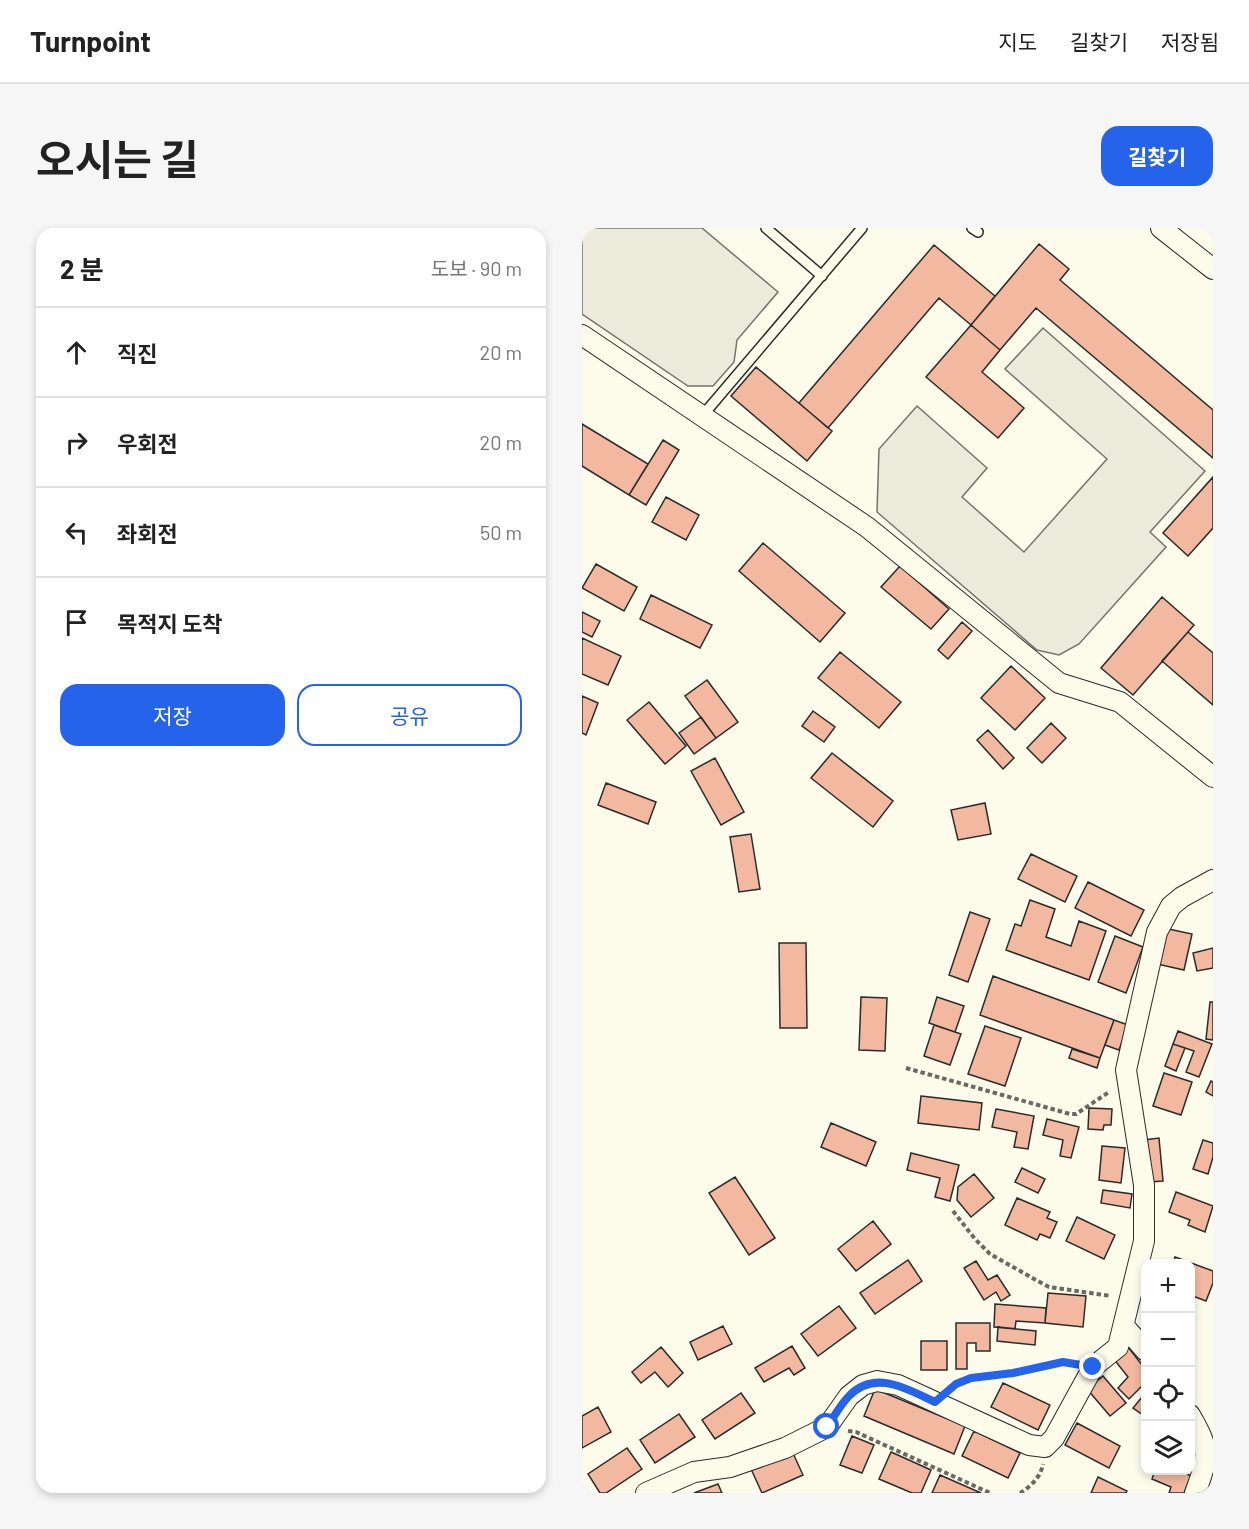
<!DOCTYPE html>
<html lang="ko">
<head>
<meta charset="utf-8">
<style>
	body { margin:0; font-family:Barlow,"Noto Sans KR",sans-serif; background:#f6f6f6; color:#222 }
	.controls { position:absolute; right:18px; bottom:18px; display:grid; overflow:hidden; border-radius:12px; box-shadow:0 3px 9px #0003 }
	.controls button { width:54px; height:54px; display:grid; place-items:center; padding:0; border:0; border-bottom:2px solid #e0e0e0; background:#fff; color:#222; font:30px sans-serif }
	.stop { position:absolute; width:18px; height:18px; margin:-14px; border:4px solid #2563eb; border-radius:50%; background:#fff }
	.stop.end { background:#2563eb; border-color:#fff; box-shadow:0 2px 6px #0008 }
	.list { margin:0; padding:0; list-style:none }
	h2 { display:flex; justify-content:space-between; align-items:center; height:78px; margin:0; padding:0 24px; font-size:26px }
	h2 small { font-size:20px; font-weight:400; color:#767676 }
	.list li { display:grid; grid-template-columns:39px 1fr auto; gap:18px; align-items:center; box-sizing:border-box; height:90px; padding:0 24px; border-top:2px solid #e0e0e0 }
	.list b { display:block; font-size:22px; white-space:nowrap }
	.list em { font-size:20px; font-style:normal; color:#767676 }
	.actions { display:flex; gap:12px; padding:18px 24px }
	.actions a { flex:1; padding:14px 0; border:2px solid #2563eb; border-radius:18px; text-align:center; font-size:21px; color:#2563eb }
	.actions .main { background:#2563eb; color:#fff }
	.icon { flex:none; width:33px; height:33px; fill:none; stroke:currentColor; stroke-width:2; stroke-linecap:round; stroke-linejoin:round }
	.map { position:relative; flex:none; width:631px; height:1265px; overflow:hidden; border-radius:18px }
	header { display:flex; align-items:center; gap:36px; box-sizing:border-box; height:84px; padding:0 30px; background:#fff; border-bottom:2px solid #e0e0e0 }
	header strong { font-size:28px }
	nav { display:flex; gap:33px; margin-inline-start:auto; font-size:21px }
	.intro { display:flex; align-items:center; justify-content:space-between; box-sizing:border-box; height:144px; padding:0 36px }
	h1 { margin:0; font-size:42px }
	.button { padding:15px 27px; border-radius:18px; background:#2563eb; color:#fff; font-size:21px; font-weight:700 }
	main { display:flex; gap:36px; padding:0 36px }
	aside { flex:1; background:#fff; border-radius:18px; box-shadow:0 3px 9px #0003 }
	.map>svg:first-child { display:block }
	.green { fill:#ecebdb; stroke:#74746e; stroke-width:1.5 }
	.building { fill:#f2b8a0; stroke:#2b2b2b; stroke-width:1.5 }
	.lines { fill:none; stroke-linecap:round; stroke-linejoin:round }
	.service-casing { stroke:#2b2b2b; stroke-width:12 }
	.minor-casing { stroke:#2b2b2b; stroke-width:22 }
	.path { stroke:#6a6964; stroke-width:4; stroke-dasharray:4.5 3; stroke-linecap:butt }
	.service { stroke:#fdfbea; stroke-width:9 }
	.minor { stroke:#fdfbea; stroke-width:20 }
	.route { stroke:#2563eb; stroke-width:8 }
</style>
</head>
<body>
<header>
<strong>Turnpoint</strong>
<nav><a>지도</a><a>길찾기</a><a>저장됨</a></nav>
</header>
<div class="intro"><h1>오시는 길</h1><a class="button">길찾기</a></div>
<main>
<aside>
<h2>2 분<small>도보 · 90 m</small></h2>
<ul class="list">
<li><svg class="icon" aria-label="ahead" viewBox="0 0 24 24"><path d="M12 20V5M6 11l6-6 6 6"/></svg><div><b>직진</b></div><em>20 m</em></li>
<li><svg class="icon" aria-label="right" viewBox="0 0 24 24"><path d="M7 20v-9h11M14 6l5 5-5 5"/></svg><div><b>우회전</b></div><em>20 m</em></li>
<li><svg class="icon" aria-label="left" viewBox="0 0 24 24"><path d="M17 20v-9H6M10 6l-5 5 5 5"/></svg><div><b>좌회전</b></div><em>50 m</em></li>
<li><svg class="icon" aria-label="arrive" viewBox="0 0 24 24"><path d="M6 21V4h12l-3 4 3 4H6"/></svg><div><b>목적지 도착</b></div></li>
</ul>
<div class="actions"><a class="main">저장</a><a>공유</a></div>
</aside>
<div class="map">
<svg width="631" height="1265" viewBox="0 0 631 1265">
	<rect width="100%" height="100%" fill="#fdfbea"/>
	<path class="green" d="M0,0H120L196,64L155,112L152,134L131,158H106L0,86Z
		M461,100L623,243L568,304L584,319L497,416L477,427L455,422L295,284L297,221L335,178L405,240L380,269L442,324L525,231L423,141Z"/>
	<path class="building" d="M457,16L487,41L478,52L631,182V230L454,80L418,122L389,97Z
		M352,17L413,68L389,97L357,70L246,200L217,175Z
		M389,97L418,122L400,144L442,180L416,210L344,149Z
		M174,139L250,203L225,233L149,168Z
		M0,196L66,236L47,267L0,238Z
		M81,212L97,222L64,277L47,267Z
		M631,249V300L606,328L581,305Z
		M84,269L117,287L104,312L70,294Z
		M181,315L263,385L238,414L157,343Z
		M14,336L55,359L42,383L0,360Z
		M318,338L367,381L349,401L299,359Z
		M69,367L130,397L118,420L58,391Z
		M580,369L612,397L551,467L519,440Z
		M0,384L18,393L10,409L0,404Z
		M380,394L390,403L366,431L356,422Z
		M606,404L631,425V477L580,433Z
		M0,410L39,428L26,457L0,446Z
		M258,424L319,474L297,500L236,450Z
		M429,438L463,470L433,502L399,470Z
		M125,452L156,494L134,510L103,468Z
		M0,468L16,475L4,507L0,505Z
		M67,474L104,518L83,536L45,492Z
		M231,483L253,499L242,514L220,498Z
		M119,489L134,510L112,526L97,505Z
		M469,495L484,510L460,535L445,520Z
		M406,502L432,530L421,541L395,512Z
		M250,525L311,573L291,599L229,550Z
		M133,530L162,584L139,597L109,543Z
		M24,555L74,574L66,596L16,577Z
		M403,575L409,606L376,612L369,582Z
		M169,606L178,661L157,664L148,609Z
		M449,626L495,648L483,674L436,651Z
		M506,654L562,682L549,708L493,680Z
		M448,672L473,681L464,709L489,718L497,693L524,703L507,752L424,722L433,696L439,698Z
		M388,684L408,691L386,754L367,747Z
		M582,700L610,706L602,742L575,736Z
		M533,708L561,719L544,765L516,754Z
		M197,715H224L225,800H198Z
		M631,720V740L615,743L611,725Z
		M411,748L532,792L518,830L398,787Z
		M279,769L305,770L303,823L277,822Z
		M355,769L382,778L373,804L347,795Z
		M628,774H631V812L624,811Z
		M532,792L546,797L537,822L523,817Z
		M352,797L379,806L368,837L342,828Z
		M403,798L439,810L423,858L386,846Z
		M596,803L630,816L617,849L604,844L612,823L591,816Z
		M591,816L603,820L594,843L583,838Z
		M490,821L518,830L515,840L487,830Z
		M582,845L610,854L599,887L571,878Z
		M629,853L631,854V868L624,864Z
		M339,868L400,875L397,902L336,895Z
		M507,880L530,881L529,897H522L521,902L506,901Z
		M414,881L452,888L446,921L432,919L435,904L410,899Z
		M465,891L497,899L489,930L478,928L481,912L461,907Z
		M249,895L294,914L284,938L239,919Z
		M577,910L581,953L567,954L562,912Z
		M621,912L631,915V929L626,946L611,941Z
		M520,918L543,920L539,955L517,952Z
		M329,925L377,937L368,973L353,969L358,950L325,942Z
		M440,940L463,951L456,965L433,954Z
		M392,946L412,970L389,989L375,972L376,959Z
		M153,949L193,1010L167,1027L127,965Z
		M521,962L550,966L548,980L519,975Z
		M594,964L631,978L623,1004L606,997L608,992L587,984Z
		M435,970L468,984L465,990L475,994L468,1010L458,1006L455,1012L423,997Z
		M495,989L533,1007L522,1031L484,1013Z
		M291,993L309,1016L274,1043L256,1021Z
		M593,1029L631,1043V1055L624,1073L608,1067V1036H591Z
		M326,1032L340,1053L293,1086L278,1065Z
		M394,1033L406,1052L415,1047L428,1067L419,1073L414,1064L402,1072L382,1040Z
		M466,1065L504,1068L501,1099L463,1095Z
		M413,1076L464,1080L463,1095L434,1093L433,1101L412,1099Z
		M257,1078L274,1100L236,1128L219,1106Z
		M374,1095H408V1123H394V1115H385V1141H374Z
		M141,1098L150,1116L116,1132L108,1114Z
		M416,1099L454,1103L453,1117L415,1113Z
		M339,1113H365V1142H339Z
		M210,1118L223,1140L212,1147L207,1140L182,1154L173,1140Z
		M79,1119L101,1145L86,1159L73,1144L59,1155L50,1144Z
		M546,1119L564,1142V1154L547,1171L536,1160L546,1149L531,1130Z
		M521,1148L544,1175L528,1188L505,1161Z
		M421,1155L468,1177L456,1202L409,1179Z
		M293,1161L383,1198L372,1226L282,1188Z
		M564,1164V1189L551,1180Z
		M159,1165L173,1185L133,1211L120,1192Z
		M16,1179L29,1204L0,1220V1188Z
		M97,1186L113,1209L73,1235L58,1212Z
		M495,1195L538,1218L527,1240L483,1217Z
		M392,1203L438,1225L426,1250L380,1228Z
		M270,1208L292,1217L280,1245L258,1237Z
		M45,1220L60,1241L24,1265H18L6,1246Z
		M210,1223L221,1247L180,1265L169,1241Z
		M309,1224L349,1242L339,1265H330L297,1251Z
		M573,1242H596L609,1248L602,1265H587L589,1259L570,1251Z
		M358,1247L399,1265H350Z
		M516,1249L545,1263L544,1265H509Z
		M136,1256L140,1265H112Z"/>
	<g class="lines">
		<defs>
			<path id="service" d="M184,0L240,48
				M390,0L396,4
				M121,187L280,0"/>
			<path id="minor" d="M579,0L631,41
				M0,107L285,299L477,455L538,474L631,549
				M542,1098L564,1123
				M608,1187C628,1221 627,1229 613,1265
				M64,1265L112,1244L148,1239L203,1220L245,1199L267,1168L281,1157L295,1153L316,1157L447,1217L463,1219L472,1210L511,1139L536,1119L562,1013V957L544,842L575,704L589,678L600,669L631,652"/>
		</defs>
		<use href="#service" class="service-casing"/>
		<use href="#minor" class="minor-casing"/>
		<path class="path" d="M324,840L488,886H494L527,864
			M371,983L393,1011L408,1026L454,1052L467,1059L529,1068
			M369,1160L389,1150L431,1145L481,1134L490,1135
			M266,1203L274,1204L408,1265
			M438,1265C448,1259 459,1249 461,1236"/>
		<use href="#service" class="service"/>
		<use href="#minor" class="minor"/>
	</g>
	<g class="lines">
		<path class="route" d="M245,1199C252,1189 258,1177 267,1168C293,1141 325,1161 353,1174L374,1156L389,1150L431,1145L481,1134L511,1139"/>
	</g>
</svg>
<div class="controls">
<button>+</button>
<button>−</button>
<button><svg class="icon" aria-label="locate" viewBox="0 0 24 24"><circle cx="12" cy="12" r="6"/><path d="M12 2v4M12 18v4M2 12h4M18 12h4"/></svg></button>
<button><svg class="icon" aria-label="layers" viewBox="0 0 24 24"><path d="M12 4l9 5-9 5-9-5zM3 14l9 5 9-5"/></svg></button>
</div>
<div class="stop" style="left:245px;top:1199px"></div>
<div class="stop end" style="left:511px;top:1139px"></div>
</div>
</main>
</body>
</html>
